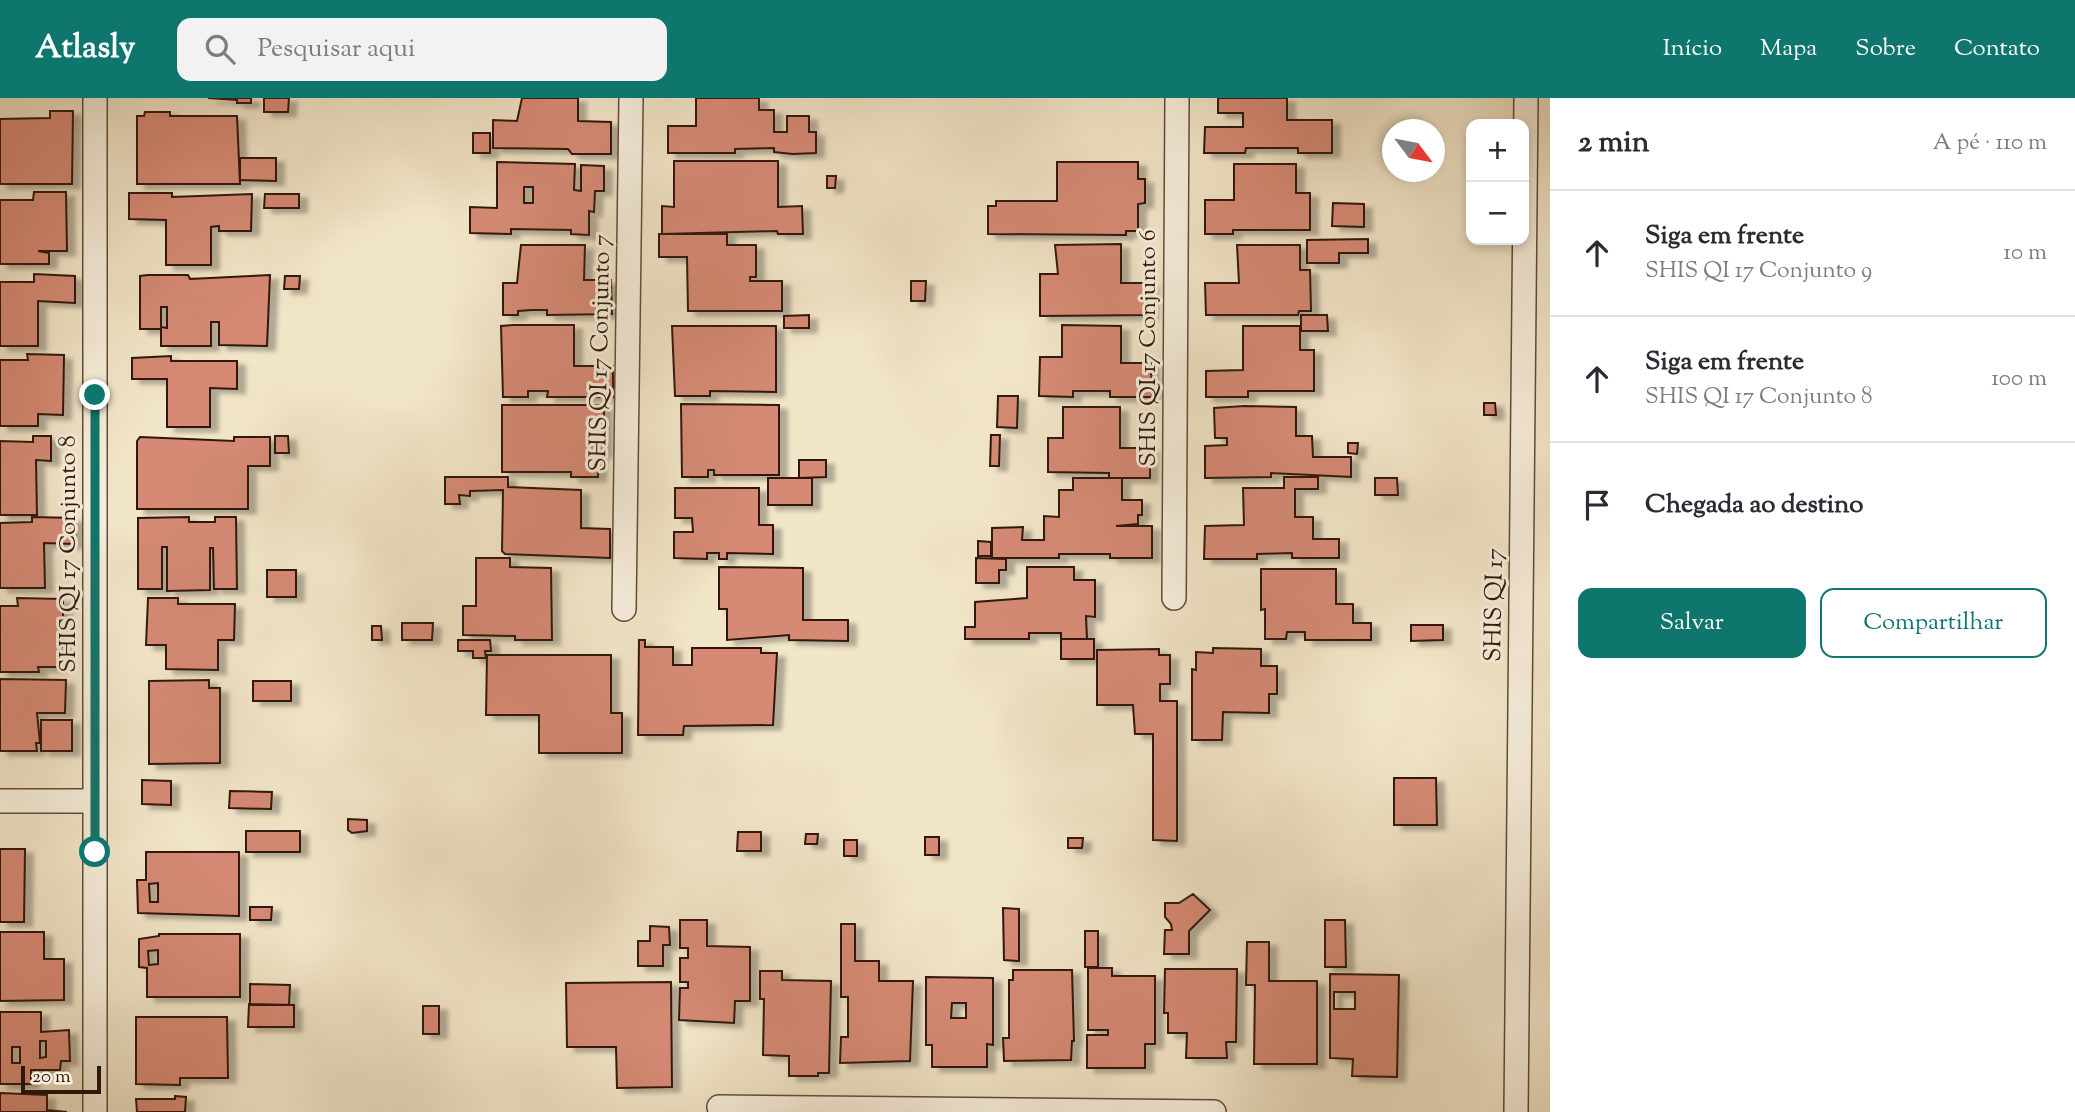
<!DOCTYPE html>
<html lang="pt">
<head>
<meta charset="utf-8">
<style>
	body { margin:0; font-family:"Sorts Mill Goudy",serif; background:#f2f2f3; color:#2b2b33 }
	.controls { position:absolute; right:21px; top:21px; display:grid; overflow:hidden; border-radius:14px; box-shadow:0 4px 10px #0003 }
	.controls button { width:63px; height:63px; display:grid; place-items:center; padding:0; border:0; border-bottom:2px solid #e1e1e2; background:#fff; color:#2b2b33; font:35px sans-serif }
	.compass { position:absolute; left:1382px; top:21px; width:63px; height:63px; border-radius:50%; background:#fff; box-shadow:0 4px 10px #0003; rotate:122deg }
	.scale { position:absolute; left:21px; bottom:18px; width:80px; box-sizing:border-box; padding-left:7px; border:4px solid #301809; border-top:0; font-size:19px; line-height:24px; white-space:nowrap; color:#301809; -webkit-text-stroke:5px #f7efdc; paint-order:stroke }
	.stop { position:absolute; width:21px; height:21px; margin:-16px; border:5px solid #0f766e; border-radius:50%; background:#fff }
	.stop.end { background:#0f766e; border-color:#fff; box-shadow:0 2px 7px #0008 }
	.list { margin:0; padding:0; list-style:none }
	h2 { display:flex; justify-content:space-between; align-items:center; height:91px; margin:0; padding:0 28px; font-size:30px }
	h2 small { font-size:23px; font-weight:400; color:#7c7c81 }
	.list li { display:grid; grid-template-columns:46px 1fr auto; gap:21px; align-items:center; box-sizing:border-box; height:126px; padding:0 28px; border-top:2px solid #e1e1e2 }
	.list b { display:block; font-size:26px; white-space:nowrap }
	.list p { margin:0; font-size:23px; white-space:nowrap; color:#7c7c81 }
	.list em { font-size:23px; font-style:normal; color:#7c7c81 }
	.actions { display:flex; gap:14px; padding:21px 28px }
	.actions a { flex:1; padding:16px 0; border:2px solid #0f766e; border-radius:14px; text-align:center; font-size:24px; color:#0f766e }
	.actions .main { background:#0f766e; color:#fff }
	.icon { flex:none; width:38px; height:38px; fill:none; stroke:currentColor; stroke-width:2; stroke-linecap:round; stroke-linejoin:round }
	.map { position:relative; flex:none; width:1550px; height:1014px; overflow:hidden }
	header { display:flex; align-items:center; gap:42px; box-sizing:border-box; height:98px; padding:0 35px; background:#0f766e; color:#fff }
	header strong { font-size:33px }
	nav { display:flex; gap:38px; margin-inline-start:auto; font-size:24px }
	.search { width:490px; height:63px; background:#f2f2f3; display:flex; align-items:center; gap:18px; box-sizing:border-box; padding:0 24px; border-radius:14px; color:#7c7c81; font-size:26px }
	main { display:flex }
	aside { flex:1; background:#fff }
	.map>svg:first-child { display:block }
	.building { fill:#d68a75; stroke:#301809; stroke-width:2; fill-rule:evenodd; filter:url(#shadow) }
	.lines { fill:none; stroke-linecap:round; stroke-linejoin:round }
	.minor-casing { stroke:#604c39; stroke-width:26 }
	.minor { stroke:#f7efdc; stroke-width:23 }
	.route { stroke:#0f766e; stroke-width:9 }
	.labels { text-anchor:middle; dominant-baseline:central; stroke-width:6; stroke-linejoin:round; paint-order:stroke }
	.street-label { font-size:24px; fill:#301809; stroke:#f7efdc }
</style>
</head>
<body>
<header>
<strong>Atlasly</strong>
<div class="search"><svg class="icon" aria-label="search" viewBox="0 0 24 24"><circle cx="10" cy="10" r="6"/><path d="M15 15l6 6"/></svg>Pesquisar aqui</div>
<nav><a>Início</a><a>Mapa</a><a>Sobre</a><a>Contato</a></nav>
</header>
<main>
<div class="map">
<svg width="1550" height="1014" viewBox="0 0 1550 1014">
	<defs>
		<filter id="shadow"><feDropShadow dx="8" dy="4.5" stdDeviation="2" flood-color="#0004"/></filter>
	</defs>
	<rect width="100%" height="100%" fill="#f2e6c9"/>
	<filter id="stains"><feTurbulence type="fractalNoise" baseFrequency=".00286" numOctaves="4"/><feColorMatrix values="0 0 0 0 .2 0 0 0 0 .09 0 0 0 0 .02 0 0 0 .5 -.17"/></filter>
	<radialGradient id="worn" r=".72"><stop offset=".6" stop-color="#630" stop-opacity="0"/><stop offset="1" stop-color="#630" stop-opacity=".3"/></radialGradient>
	<path class="building" d="M208,0H251V5H237V2Z
		M264,0H289L288,14H264Z
		M522,0H578V23L611,24V56H572L568,51L493,50V22L517,23Z
		M696,0H759V12H774V34H787V18H809V34H816V55L793,56L774,54V50L735,51V55H668V28H696Z
		M1218,0H1287V22H1332V55H1298V50H1246L1245,55H1204L1205,29H1243V15H1218Z
		M50,13H73L72,86H0V21L50,20Z
		M145,14H170V18H237L240,86H137V18H144Z
		M473,35H490V55H473Z
		M240,60H276V83L240,82Z
		M674,63H778V109L802,108L803,136H778L777,133L662,136V108L674,109Z
		M497,64L575,66L574,92L581,93V67L604,68V93H595L594,114L589,113V137L571,136V132L511,131V136L470,135V109L497,110ZM524,89H533V105H524Z
		M1057,64H1138V81H1145V105L1138,106V133H1126V137L988,136V108H996V103H1057Z
		M1234,66H1296V95H1310V132H1233V136H1205V102H1234Z
		M827,78H836L835,90H827Z
		M34,94H66L67,153H38L49,155V166H0V102H33Z
		M129,95H172V99L252,96L251,133H219V128L211,129V167H166V122L129,121Z
		M265,96H299V110H264Z
		M1333,105L1364,106V129L1332,128Z
		M659,136H727V147H756V179H750V183H782V213H688L687,159H659Z
		M1368,141V155H1339V165H1307V142Z
		M1121,146V185H1150V217L1040,218V176H1058L1055,147Z
		M521,147H585L584,182H611L612,216L547,217V212H532L518,213V217H503V185H517Z
		M1237,147H1300V172H1310L1311,213H1299L1298,217H1206L1205,185H1239Z
		M34,176L75,178V205L38,203V248H0V184H34Z
		M148,177H188L190,181L270,177L267,248L219,247V224H211V248H161V231H140V178ZM161,209H167V230L161,229Z
		M285,178H300L299,191H284Z
		M911,183H926L925,203H911Z
		M809,217V230H784V218Z
		M1301,217H1327L1328,233H1301Z
		M513,227H574V268H613V299H547L548,293H528V299H503L501,228Z
		M1062,227L1121,228V265H1151L1152,299H1110V293H1073V299L1039,298L1040,259H1062Z
		M672,228H776V294L710,293V298H675Z
		M1243,228H1300V252H1314V293H1248V299H1206V273L1243,272Z
		M27,256L64,257L63,317L38,316V328H0V262H28Z
		M171,258V263H237V291L210,290V329H167V281H132V260Z
		M998,298H1018L1017,330L997,329Z
		M1484,305H1495L1496,317H1484Z
		M681,306L779,307V377H714V372H708V379H682Z
		M502,307H604V355H599L598,379H571V374H502Z
		M1244,308L1296,309V338H1312L1313,359H1351V379L1271,375V379L1205,380V348L1227,347V340H1215L1214,310Z
		M1063,309H1120V350H1150V380H1109V375L1048,374V340H1063Z
		M991,337H1000L999,368H990Z
		M33,338H51V363L36,362L37,417H0V343L33,344Z
		M275,338H288L289,355H275Z
		M140,339L234,343V339H270V368H248V411H137V343Z
		M1348,345H1358L1357,356L1348,355Z
		M799,362H826V379L799,380Z
		M445,379H508V389L581,392V430L610,431V460L505,456L502,453L503,392L470,393V398L459,397L460,406H445Z
		M1284,379H1318V391H1295V419H1313V441H1339V460H1292V455L1257,456V461H1204L1205,428L1244,427L1243,390H1284Z
		M768,380H812V407H768Z
		M1073,380H1122V402H1142V417H1138V426L1116,428H1152V460H1110V456H1059V460H992V430L1023,429L1022,442H1044V418L1059,419V392H1073Z
		M1375,380H1397L1398,397H1375Z
		M675,390H759V427H773V456L727,455V461H719V455H707V461L674,460V434H693L692,420H675Z
		M32,419L76,420L75,446L44,445L45,490H0V425L32,424Z
		M189,419V424H215V419H236L237,491H214L213,450H210V492L167,493V449H162V491H138V420Z
		M978,443L991,444V458H978Z
		M476,460H510V469L551,470L552,542H515V538L463,537V508H476Z
		M976,460L1006,461V472H999V485H976Z
		M719,469L803,470V522H848V543L789,542V537L727,542V511H719Z
		M1027,469H1074V482H1095V519L1086,518L1087,541H1061V535H1029V541H965V529H975V504L1027,500Z
		M1261,471H1336V506H1353V525H1371V542H1305V534H1287L1286,541H1265V511L1261,512Z
		M267,472H296V499H267Z
		M17,500L63,501V549H59V569H38L39,574H0V508H18Z
		M148,500H178V506H235L234,542H218V572L166,571V547H146Z
		M402,525H433L432,542H402Z
		M1411,527H1443V542L1411,543Z
		M372,528H381L382,542H372Z
		M1061,541H1094V561H1061Z
		M458,542H490L491,553H485L486,560H473V553H458Z
		M639,542H645V549H673V567H692V550H761V555H777L773,627L684,628L683,637H638Z
		M1213,550L1261,551V568H1277V596H1269V615L1223,614L1222,642H1192V571L1196,572V554L1213,555Z
		M1159,551V557H1170V586H1160V603H1177V743L1153,742V636H1135L1133,607H1097V552Z
		M487,557H611V615H622V655H539V617H486Z
		M0,581L66,582L65,615H37L40,645H36L37,653H0Z
		M209,582V590H220V665L149,666V583Z
		M253,583H291V603H253Z
		M41,622H72V653H41Z
		M1394,680H1436L1437,727H1394Z
		M142,682L171,683V707L142,706Z
		M230,693L272,694L271,711L229,710Z
		M348,721L367,722V733L352,735L348,732Z
		M246,733H300V754H246Z
		M738,734H761V753H737Z
		M806,736H818L817,746H805Z
		M925,739H939V757H925Z
		M1068,740H1083L1082,750H1068Z
		M844,742H857V758H844Z
		M0,751H25L24,824H0Z
		M146,754H239V818L138,815L137,782H146ZM158,785V804H150L149,786Z
		M1193,796L1210,812L1189,833V856H1164L1165,832H1172L1171,826L1165,819V805H1179Z
		M250,809H272L271,822H250Z
		M1003,810L1019,811V863L1004,862Z
		M680,822H707V848L750,849V903H735L734,925L679,922L680,890H688V884H680V860H688V850H680Z
		M1325,822H1345L1346,869H1325Z
		M841,826H855V863H879V883H913L910,963L840,965L841,939H848V899H841Z
		M650,828L669,829L670,847H663V868H638V843H650Z
		M1085,833H1098V869H1085Z
		M0,834H44V861H64V902L0,903Z
		M159,836H240V899H147V870L139,869V841L159,838ZM158,852V866L149,867L148,853Z
		M1247,844H1269V883H1317V966H1254L1255,887H1246Z
		M1088,870H1112V878H1155V946H1145V970H1087V937H1108V932H1088Z
		M1165,871H1237L1236,944H1226L1227,960H1186L1187,935H1168V915H1164Z
		M1013,872H1072L1074,943H1072L1071,962L1004,963L1003,940H1009V882H1013Z
		M760,873H782V882L831,883L829,975H818V978H789V958L763,957L764,901H760Z
		M1330,876L1399,877L1397,979L1352,978L1353,961L1330,960ZM1334,894H1355V911H1334Z
		M926,879L993,880V947L987,946V969H932V947H926ZM952,905H966V920H951Z
		M671,884L672,989L617,990L616,949H567L566,885Z
		M250,886L290,887L289,907H250Z
		M249,906L294,907V929H248Z
		M423,908H439V936H423Z
		M0,914H41V934L69,932L70,963H61L60,972H31V986H0ZM40,943H46V959L40,960ZM12,949H20V965H12Z
		M136,919H227L228,980H180V987L136,986Z
		M0,995L47,997V1012L67,1014H0Z
		M175,998L186,999L185,1014H137L136,1001H175Z"/>
	<g class="lines">
		<defs>
			<path id="minor" d="M95,0V1014
				M1174,500L1177,0
				M624,511L631,0
				M0,703H95
				M719,1009L1214,1014
				M1516,1014L1526,0"/>
		</defs>
		<use href="#minor" class="minor-casing"/>
		<use href="#minor" class="minor"/>
	</g>
	<g class="lines">
		<path class="route" d="M95,297V754"/>
	</g>
	<g class="labels">
		<g class="street-label">
			<text transform="translate(1149 250) rotate(-90)">SHIS QI 17 Conjunto 6</text>
			<text transform="translate(601 255) rotate(-89)">SHIS QI 17 Conjunto 7</text>
			<text transform="translate(69 456) rotate(-90)">SHIS QI 17 Conjunto 8</text>
			<text transform="translate(1495 507) rotate(-89)">SHIS QI 17</text>
		</g>
	</g>
	<rect width="100%" height="100%" filter="url(#stains)"/>
	<rect width="100%" height="100%" fill="url(#worn)"/>
</svg>
<div class="controls">
<button>+</button>
<button>−</button>
</div>
<svg class="compass" viewBox="-18 -18 36 36"><path d="M0-13l5 13h-10z" fill="#e53935"/><path d="M0 13l5-13h-10z" fill="#7c7c81"/></svg>
<div class="scale">20 m</div>
<div class="stop" style="left:95px;top:754px"></div>
<div class="stop end" style="left:95px;top:297px"></div>
</div>
<aside>
<h2>2 min<small>A pé · 110 m</small></h2>
<ul class="list">
<li><svg class="icon" aria-label="ahead" viewBox="0 0 24 24"><path d="M12 20V5M6 11l6-6 6 6"/></svg><div><b>Siga em frente</b><p>SHIS QI 17 Conjunto 9</p></div><em>10 m</em></li>
<li><svg class="icon" aria-label="ahead" viewBox="0 0 24 24"><path d="M12 20V5M6 11l6-6 6 6"/></svg><div><b>Siga em frente</b><p>SHIS QI 17 Conjunto 8</p></div><em>100 m</em></li>
<li><svg class="icon" aria-label="arrive" viewBox="0 0 24 24"><path d="M6 21V4h12l-3 4 3 4H6"/></svg><div><b>Chegada ao destino</b></div></li>
</ul>
<div class="actions"><a class="main">Salvar</a><a>Compartilhar</a></div>
</aside>
</main>
</body>
</html>
